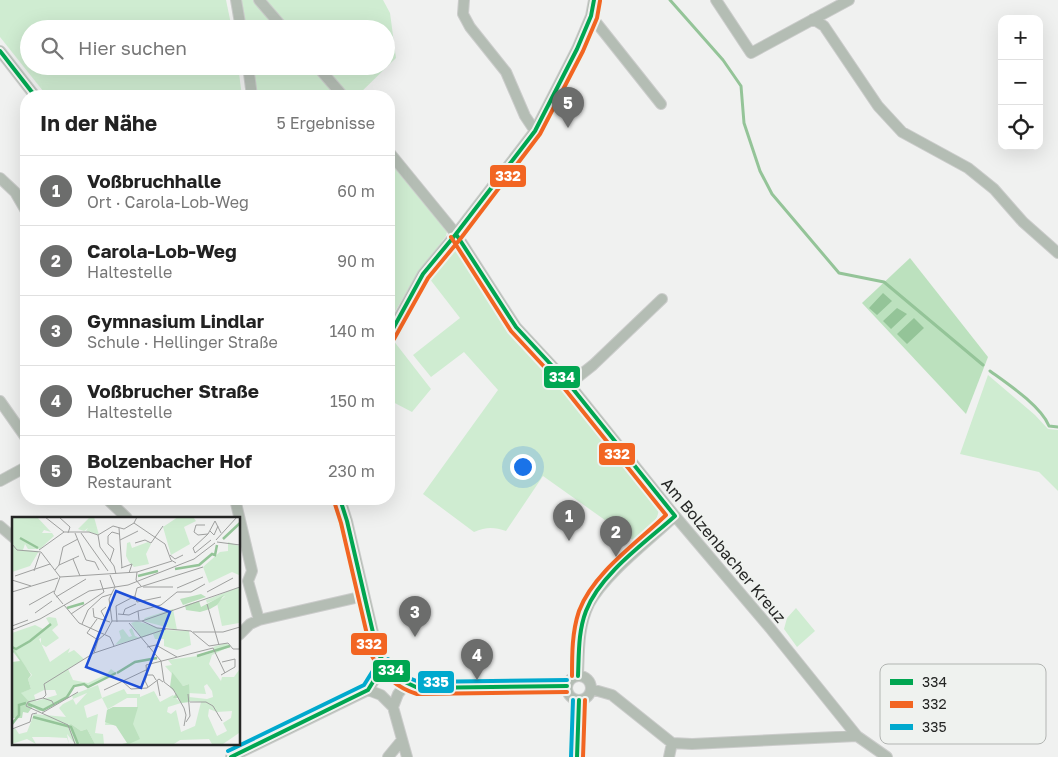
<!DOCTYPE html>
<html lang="de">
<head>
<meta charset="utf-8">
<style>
	body { margin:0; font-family:"Golos Text",sans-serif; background:#f2f2f2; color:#222 }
	.controls { position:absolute; right:15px; top:15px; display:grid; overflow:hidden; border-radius:10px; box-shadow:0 5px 20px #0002 }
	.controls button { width:45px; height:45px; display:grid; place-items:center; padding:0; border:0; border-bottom:1px solid #e0e0e0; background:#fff; color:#222; font:25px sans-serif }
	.you { position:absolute; left:522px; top:466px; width:18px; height:18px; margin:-12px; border:4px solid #fff; border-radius:50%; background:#1a73e8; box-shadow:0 0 0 8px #1a73e833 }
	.badge { display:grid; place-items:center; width:32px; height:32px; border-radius:50%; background:#6c6d6c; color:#fff; font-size:16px; font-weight:700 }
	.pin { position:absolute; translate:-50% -41px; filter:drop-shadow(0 1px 2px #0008) }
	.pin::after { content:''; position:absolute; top:26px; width:18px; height:15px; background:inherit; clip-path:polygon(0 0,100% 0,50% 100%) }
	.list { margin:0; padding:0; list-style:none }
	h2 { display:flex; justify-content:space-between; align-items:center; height:65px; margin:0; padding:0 20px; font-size:21px }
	h2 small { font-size:16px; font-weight:400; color:#767676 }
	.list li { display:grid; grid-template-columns:32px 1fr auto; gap:15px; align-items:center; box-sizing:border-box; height:70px; padding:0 20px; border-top:1px solid #e0e0e0 }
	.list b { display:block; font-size:19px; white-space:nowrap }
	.list p { margin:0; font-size:16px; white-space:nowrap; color:#767676 }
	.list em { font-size:16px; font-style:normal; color:#767676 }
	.icon { flex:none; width:28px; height:28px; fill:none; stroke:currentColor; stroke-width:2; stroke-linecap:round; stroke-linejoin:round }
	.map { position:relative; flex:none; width:1058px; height:757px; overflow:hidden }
	.search { position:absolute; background:#fff; box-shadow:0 5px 20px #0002; left:20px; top:20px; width:375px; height:55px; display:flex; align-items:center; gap:12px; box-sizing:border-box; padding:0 18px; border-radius:28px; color:#767676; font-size:19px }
	.panel { position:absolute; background:#fff; box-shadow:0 5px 20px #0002; left:20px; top:90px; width:375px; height:415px; border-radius:20px }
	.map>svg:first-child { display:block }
	.green { fill:#cfecd1 }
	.forest { fill:#bce1be }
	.water { fill:#94c498 }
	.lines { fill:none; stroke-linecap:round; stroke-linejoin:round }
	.stream { stroke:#94c498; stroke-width:3 }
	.street-casing { stroke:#cbcccb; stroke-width:12 }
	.street { stroke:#b4bdb4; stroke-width:10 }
	.bus-1-casing { stroke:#eff2ef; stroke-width:8 }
	.bus-2-casing { stroke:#eff2ef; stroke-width:8 }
	.bus-3-casing { stroke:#eff2ef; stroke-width:8 }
	.bus-1 { stroke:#00a651; stroke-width:4 }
	.bus-2 { stroke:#f26522; stroke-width:4 }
	.bus-3 { stroke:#00a9ce; stroke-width:4 }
	.labels { text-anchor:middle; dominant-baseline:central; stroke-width:5; stroke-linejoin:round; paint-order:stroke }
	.street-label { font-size:16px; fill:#252625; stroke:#eff2ef }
	.inset-river { fill:none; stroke:#94c498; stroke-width:2.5 }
	.inset-road { fill:none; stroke:#9fa09f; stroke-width:1 }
	.view { fill:#1d4ed8; fill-opacity:0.15; stroke:#1d4ed8; stroke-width:2.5 }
	.inset-edge { fill:none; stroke:#252625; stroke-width:2.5 }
	.key { fill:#eff2ef; stroke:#b2b5b2; stroke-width:1 }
	.key-label { font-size:14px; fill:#252625 }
	.line-badge { stroke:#eff2ef; stroke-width:2 }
	.badge-label { font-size:14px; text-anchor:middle; font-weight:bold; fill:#fff }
</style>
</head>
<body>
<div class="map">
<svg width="1058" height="757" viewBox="0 0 1058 757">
	<rect width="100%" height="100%" fill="#f0f1f0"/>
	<path class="green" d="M0,0H226L232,29H29V66H238L242,96H47L0,37Z
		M240,0H255L280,29H245Z
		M264,0H383L390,13L396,58L357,96H347L321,66H386V29H289Z
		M252,66H312L338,96H257Z
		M389,155L447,232L446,236L415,277L389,322Z
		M453,250L462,253L478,275L513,331L573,400L658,504C662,522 645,529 633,540L543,476L506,531C494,527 486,527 474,532L423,494L498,390L464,352L431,377L413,355L460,318L429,278L449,252Z
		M393,340L431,389L412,412L389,400V349Z
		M988,375L1035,415L1048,429L1058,430V491L1039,472L960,454Z
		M796,608L815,631L797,647L784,629L787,618Z"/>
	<path class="forest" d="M910,258L988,357L966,414L862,303Z"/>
	<path class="water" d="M883,293L892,301L877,315L869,308Z
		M897,308L907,314L891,329L883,321Z
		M914,318L924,328L907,344L897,334Z"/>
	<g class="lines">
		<path class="stream" d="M670,0L723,60L741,86L744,123L760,171L772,194L839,273L884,282L983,365
			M990,371C1008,384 1041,406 1049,426L1058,427"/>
		<defs>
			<path id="street" d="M236,0L241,29
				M259,0L284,29
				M464,0L463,14L470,27L506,72L525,116L535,131
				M716,0L751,53L849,0
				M591,16L661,104
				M813,19L824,26L878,106L902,132L968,168L994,189L1023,222L1058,253
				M0,51L35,96
				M248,66L252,96
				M317,66L343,96
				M389,152L456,234L516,327L569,384L675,516L770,628L857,736L887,757
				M0,178L15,192L26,211
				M389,336L423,274L456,234L535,131L577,49L591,16L594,0
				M569,384L593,365L662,299
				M0,401L26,438
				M0,481L26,467
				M107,499L127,518
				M235,499L252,571L248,581L259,620
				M340,499L347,521L378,654C387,670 400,682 418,688L567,686
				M0,526L14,538
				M239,635L250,624L259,620L364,596
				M578,676C579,652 578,626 589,604C605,574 650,540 675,516
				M567 688a12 12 0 1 1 24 0a12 12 0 1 1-24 0Z
				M406,684L398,694L393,707L407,757
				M591,689L612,695L672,743L692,744L857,736
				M368,690L381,695L393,707
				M231,757L368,690L384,664
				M388,757L402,740
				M577,757L579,700
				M669,757L672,743"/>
		</defs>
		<use href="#street" class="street-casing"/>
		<use href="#street" class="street"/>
		<defs>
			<path id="bus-1" d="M0,51L35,96
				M456,234L516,327L569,384L675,516
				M389,336L423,274L456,234L535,131L577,49L591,16L594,0
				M340,499L347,521L378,654L395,675L405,682L418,688L567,686
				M578,676C579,654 578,632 586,611C600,574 646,542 675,516
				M231,757L368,690L384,664
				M577,757L579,700"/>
			<path id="bus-2" d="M451,237L511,331L564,388L666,515C638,542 593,573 579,611C572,632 572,654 572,676
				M394,339L428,278L461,238L540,134L583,51L597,18L600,1
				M334,501L341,523L372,656C382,674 397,688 417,694L567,692
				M583,757L585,700"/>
			<path id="bus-3" d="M388,659L409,678L419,682L567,680
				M228,751L364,685L379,661
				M571,757L573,700"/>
		</defs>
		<use href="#bus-1" class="bus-1-casing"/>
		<use href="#bus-2" class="bus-2-casing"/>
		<use href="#bus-3" class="bus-3-casing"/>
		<use href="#bus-1" class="bus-1"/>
		<use href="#bus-2" class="bus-2"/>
		<use href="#bus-3" class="bus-3"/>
	</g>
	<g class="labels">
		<g class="street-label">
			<text transform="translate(724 550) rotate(50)">Am Bolzenbacher Kreuz</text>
		</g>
	</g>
	<g transform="translate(12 517)">
		<rect width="228" height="228" fill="#f0f1f0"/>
		<path d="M0,0H25L39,15L32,13L30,16H40L42,19L28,32H16L13,27L11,33L27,34L18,49L0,55ZM78,0H82L87,18L74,14L76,11L72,14L66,12ZM166,0H181L184,4L172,10L178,27L159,38L151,10ZM118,25L120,31L136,25L139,27L134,37L137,47L122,50L117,45L114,39L115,26ZM216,25L227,29V58L220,55L197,66L191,50L208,35L216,34ZM227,70V106L210,109L205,86L213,79L195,86L194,83ZM161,92L165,113L131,104L133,101ZM37,100L44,101L46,108L40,113L47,121L34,130L29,127V121L27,122L38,145L58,131L56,136L62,133L72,142L56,152L61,163L76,166L95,157L99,152L104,156L76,170L72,166L62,168L55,179L27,195L8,176L19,172L16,162L20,158L0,134V116L23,108L31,112L38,108L34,101ZM32,173H43L45,178L24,184L22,178ZM125,104L154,113L177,114L179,128L165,133L152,129V122H143L141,117L129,121L119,106ZM120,111L123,119L128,121L103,128L109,121L107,114L111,112L117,120L120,119L117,113ZM214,126L219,129L200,138L197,147L209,164L210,160H222L227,153V216L211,227H200L197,222L168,223L162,227H117L111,208H93L96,193L90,181L72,189L75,201L86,197L83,216L91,217L92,227H83L75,212L69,214L59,207L68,227H63L55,217L57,227L55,221L36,220H20L24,227L15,222L0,227V213L3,211L7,217L15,215L22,197L54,200L47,191L51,187L61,182L64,188L75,176L61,182L60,178L86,168L90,181L112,172L115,177H128V180L142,174L148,185L161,178L169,186L156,190L155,195L159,197L164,193L169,215L183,209L189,185L178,184L177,180L195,182L201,180L200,174L195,167L192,169L194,177L176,176L177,167L171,169L153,149L160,148L156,143L193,138L203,135L201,130ZM115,181H125V190L96,192ZM197,192L205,195L220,194L219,201L211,206L215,214L205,219L196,199Z" fill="#cfecd1" fill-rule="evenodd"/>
		<path d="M189,77L194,80L171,88L168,82ZM212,78L205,88L198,92L188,95L174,93L173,88L187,84L189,90ZM2,132L19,158L16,162L19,172L9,176L21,189L16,196L11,195L10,201H0V145L8,144L2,135L0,137ZM160,155L171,169L177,167L178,185L169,186L166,181H161L164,176L158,170ZM101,190H126L121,207L128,222L117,227H110L115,226L104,209L93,205L95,193ZM59,207L69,214L75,212L83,227H68L57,209Z" fill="#bce1be"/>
		<path class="inset-river" d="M8,21L26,31M211,22L228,6M163,52L187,48L200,37L203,38L205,28M126,59L146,54M55,91L72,86M0,130L4,132L18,124L39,107M185,139L218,129M105,156L123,145L145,141M16,187L31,193L55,180L62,169L72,167L76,170L104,156M21,200L59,210L66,227M0,207L7,198V188L14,186"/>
		<path class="inset-road" d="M33,0L52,15H77L86,18M47,0L58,10L56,16M122,6L153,27L159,43L164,46M193,8H184L182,15L186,18L196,17M107,11L110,51M198,14L202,18L206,9M63,16L74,43L83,45L87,53M69,16L96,54M86,18L101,9L112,12L122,6L125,0M86,18L88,30L102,49L104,57M108,23L126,14M199,23L183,36L181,31L196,17L203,4L209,16M204,23L225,0M205,25L228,28M123,26L133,23L139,26L151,9M0,27L5,33L29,35L48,60L42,76L51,87M27,33L52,15M158,38L163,42L171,38M61,42L68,59M98,44L102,32L96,27V19L100,15L107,17M47,48L51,30L66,22M109,51L120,47L117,56M43,53L47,48L67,39M22,54L28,36M125,55L124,63L129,69M98,58L103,70L97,82L100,104M3,59L38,47M48,60L125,55L160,44M0,63L19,69M116,68L182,42L203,26M131,70H161M165,71L191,60M0,75L46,61M165,75H179L193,67M195,75L221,61M123,79L125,71L191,50M123,79L125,85L149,80M44,80L74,62M195,87L207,128M17,88L42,74M52,88L67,106L98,120L102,129M81,91L82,100L98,105M126,94L149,88L165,75M23,96L40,84M59,97L92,75L88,63M106,97L117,98L126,94L127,103M111,98L113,92L124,87M85,102L75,116L86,123M94,103L89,94L94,90M130,104L145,111L179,114L197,129L216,126L221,132H228M130,104L228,70M105,105L104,89L123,79M117,106L149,144L152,165L161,172L172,191L174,198L172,209M70,107L76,93L90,80L100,77M0,109L16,103M0,113L28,102L77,74L116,68M181,115H211L228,110M93,117L100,104H130M135,130L144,128L165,140M201,131L213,156M82,136L86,123L92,118M135,158L134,148L201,131M209,158L223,150V142L210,145M145,163L148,179M110,164L119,172L135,171L147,162L151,165M136,170L133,164L135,158H141L144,163M92,173L134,153M31,181L34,178L32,167L82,136L154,112M178,185H194L201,189L210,204M42,188L40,184L31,181L16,185L14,189L56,208L63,227M30,196L66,175M174,205L178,199L176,177M0,212L18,205L20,197L25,196"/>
		<path class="view" d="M104,74L158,95L129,171L74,150Z"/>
		<rect width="228" height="228" class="inset-edge"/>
	</g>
	<rect x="880" y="664" width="166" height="80" rx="8" class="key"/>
	<rect x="890" y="679" width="23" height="6" fill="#00a651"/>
	<rect x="890" y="701" width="23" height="7" fill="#f26522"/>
	<rect x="890" y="724" width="23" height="6" fill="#00a9ce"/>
	<g class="key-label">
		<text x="922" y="687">334</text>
		<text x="922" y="709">332</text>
		<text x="922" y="732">335</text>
	</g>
	<g class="line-badge">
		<rect x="489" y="164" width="38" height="24" rx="5" fill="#f26522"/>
		<rect x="543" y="365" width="38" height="24" rx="5" fill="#00a651"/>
		<rect x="598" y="442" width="38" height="24" rx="5" fill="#f26522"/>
		<rect x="350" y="632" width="38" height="24" rx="5" fill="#f26522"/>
		<rect x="372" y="659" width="39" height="24" rx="5" fill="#00a651"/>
		<rect x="417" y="670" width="38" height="24" rx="5" fill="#00a9ce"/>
	</g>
	<g class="badge-label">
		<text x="508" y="181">332</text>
		<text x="562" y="382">334</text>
		<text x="617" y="459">332</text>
		<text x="369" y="649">332</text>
		<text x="391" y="675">334</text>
		<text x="436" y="687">335</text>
	</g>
</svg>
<div class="controls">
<button>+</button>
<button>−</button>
<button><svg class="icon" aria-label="locate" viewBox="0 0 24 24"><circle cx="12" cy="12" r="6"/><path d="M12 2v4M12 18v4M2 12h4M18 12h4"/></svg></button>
</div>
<div class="you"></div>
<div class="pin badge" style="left:569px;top:541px">1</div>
<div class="pin badge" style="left:616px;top:557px">2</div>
<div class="pin badge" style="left:415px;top:637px">3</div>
<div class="pin badge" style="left:477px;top:680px">4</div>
<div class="pin badge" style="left:568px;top:128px">5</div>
<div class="search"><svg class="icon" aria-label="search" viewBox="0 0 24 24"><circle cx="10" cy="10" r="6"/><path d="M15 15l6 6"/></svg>Hier suchen</div>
<section class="panel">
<h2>In der Nähe<small>5 Ergebnisse</small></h2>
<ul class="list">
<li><span class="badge">1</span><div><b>Voßbruchhalle</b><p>Ort · Carola-Lob-Weg</p></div><em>60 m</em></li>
<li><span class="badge">2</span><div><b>Carola-Lob-Weg</b><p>Haltestelle</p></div><em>90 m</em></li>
<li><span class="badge">3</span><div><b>Gymnasium Lindlar</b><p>Schule · Hellinger Straße</p></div><em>140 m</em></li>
<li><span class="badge">4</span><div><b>Voßbrucher Straße</b><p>Haltestelle</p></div><em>150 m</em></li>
<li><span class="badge">5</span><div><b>Bolzenbacher Hof</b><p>Restaurant</p></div><em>230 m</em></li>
</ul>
</section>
</div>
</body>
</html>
